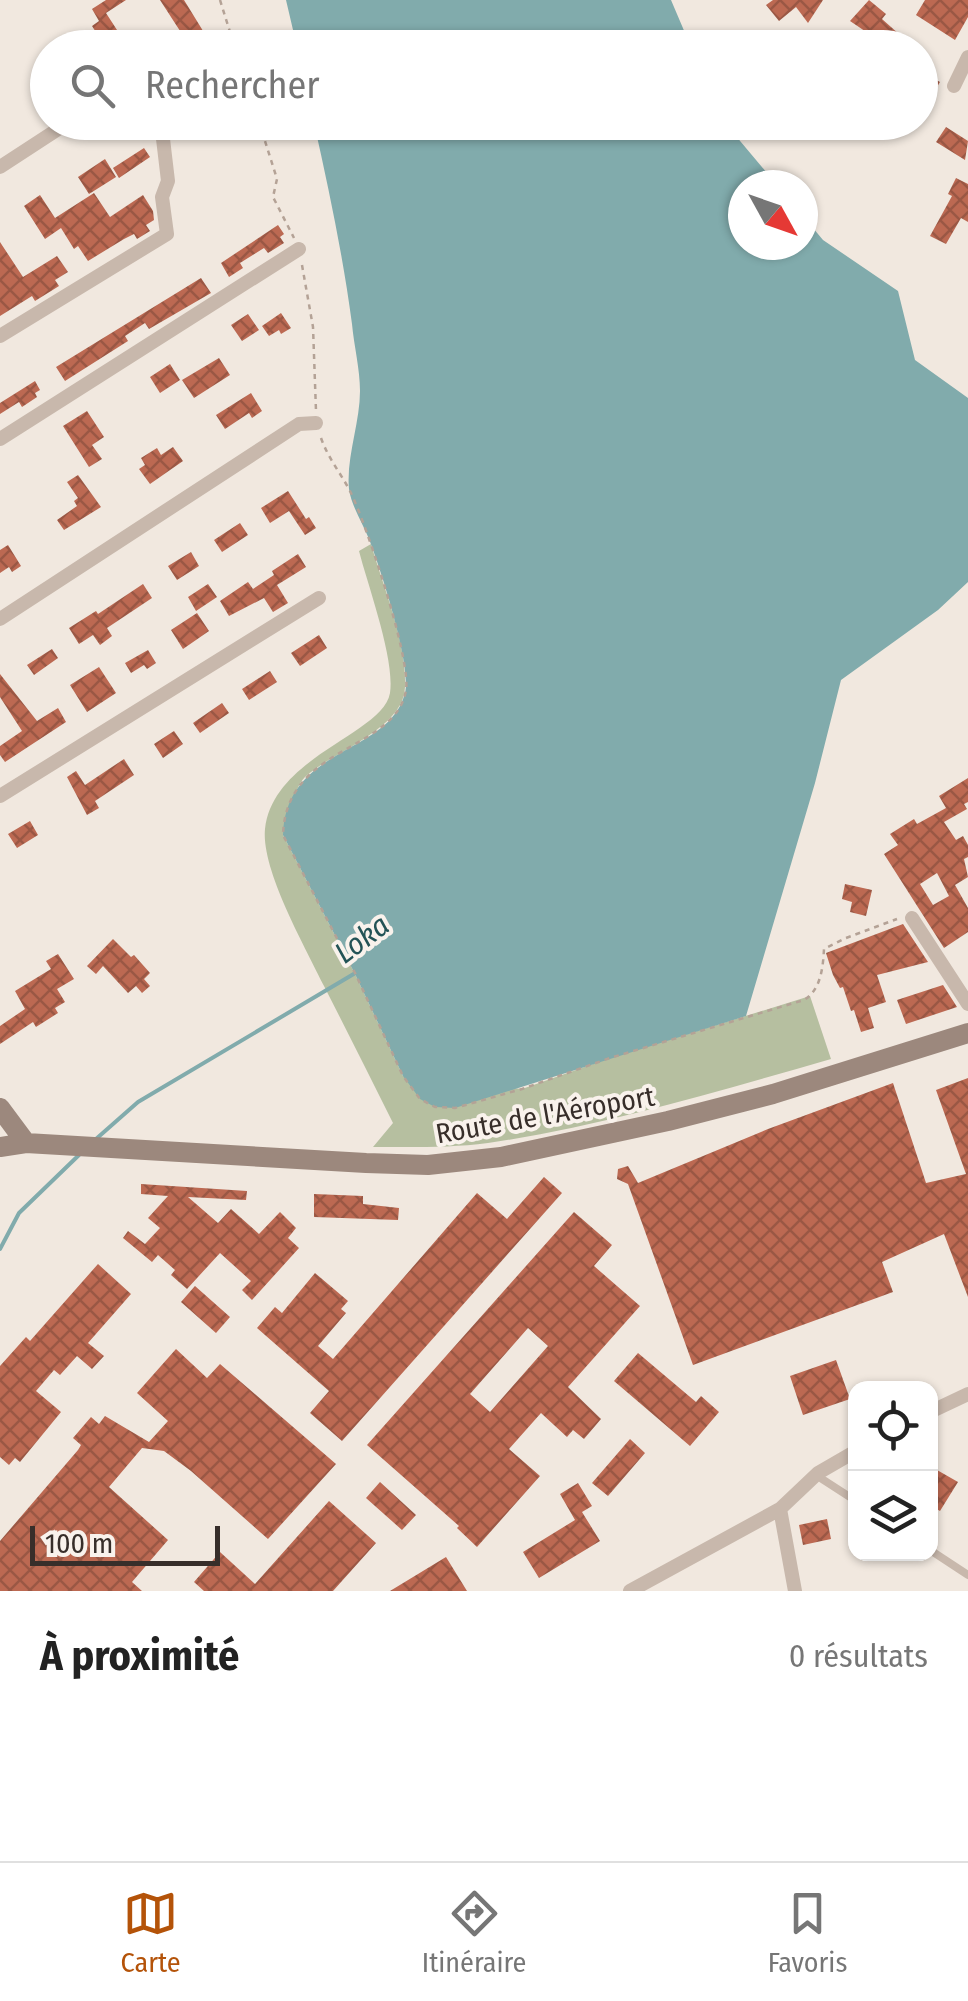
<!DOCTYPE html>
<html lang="fr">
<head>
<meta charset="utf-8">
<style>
	body { margin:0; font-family:"Fira Sans Condensed",sans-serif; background:#f2f2f2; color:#222 }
	.controls { position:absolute; right:30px; bottom:30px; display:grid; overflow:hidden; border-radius:20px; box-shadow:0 2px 8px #0004 }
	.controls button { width:90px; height:90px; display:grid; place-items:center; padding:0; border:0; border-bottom:2px solid #e0e0e0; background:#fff; color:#222; font:50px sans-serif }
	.compass { position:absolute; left:728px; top:170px; width:90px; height:90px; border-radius:50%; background:#fff; box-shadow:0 2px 8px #0004; rotate:130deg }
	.scale { position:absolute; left:30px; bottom:25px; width:190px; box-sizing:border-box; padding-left:10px; border:5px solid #372e2a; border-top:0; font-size:28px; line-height:35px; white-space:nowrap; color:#372e2a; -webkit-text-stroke:8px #f9f2ec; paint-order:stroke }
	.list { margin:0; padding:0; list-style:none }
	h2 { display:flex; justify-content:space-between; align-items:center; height:130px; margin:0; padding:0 40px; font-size:42px }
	h2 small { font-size:32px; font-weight:400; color:#767676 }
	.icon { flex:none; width:55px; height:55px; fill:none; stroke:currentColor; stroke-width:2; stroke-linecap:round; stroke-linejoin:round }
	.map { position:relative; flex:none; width:968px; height:1591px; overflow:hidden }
	.search { position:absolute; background:#fff; box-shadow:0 2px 8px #0004; left:30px; right:30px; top:30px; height:110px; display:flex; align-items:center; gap:25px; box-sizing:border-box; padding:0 35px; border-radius:55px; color:#767676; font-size:38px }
	.sheet { height:270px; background:#fff }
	nav { display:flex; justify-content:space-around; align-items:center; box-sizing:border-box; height:140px; border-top:2px solid #e0e0e0; background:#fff; font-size:28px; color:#767676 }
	nav a { display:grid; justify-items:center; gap:5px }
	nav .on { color:#b45309 }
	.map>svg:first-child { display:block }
	.green { fill:#b6bfa0 }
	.water { fill:#81abac }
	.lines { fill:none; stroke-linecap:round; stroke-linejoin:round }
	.stream { stroke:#81abac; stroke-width:4 }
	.building { fill:url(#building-cross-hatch); fill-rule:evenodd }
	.path { stroke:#b4a296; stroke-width:2.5; stroke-dasharray:5 5; stroke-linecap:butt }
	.lane { stroke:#c8b8ac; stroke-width:8 }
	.street { stroke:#c8b8ac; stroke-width:14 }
	.secondary { stroke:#9c887d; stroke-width:20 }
	.labels { text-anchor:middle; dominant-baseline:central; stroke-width:8; stroke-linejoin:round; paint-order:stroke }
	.street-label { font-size:28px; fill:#372e2a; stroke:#f9f2ec }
	.water-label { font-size:30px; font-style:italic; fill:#235356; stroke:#f9f2ec }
</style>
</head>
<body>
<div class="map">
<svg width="968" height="1591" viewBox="0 0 968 1591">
	<defs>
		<pattern id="building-cross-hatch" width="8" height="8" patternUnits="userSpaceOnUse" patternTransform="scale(2.5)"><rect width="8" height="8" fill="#bc6952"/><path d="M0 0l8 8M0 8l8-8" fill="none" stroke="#9a5744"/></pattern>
	</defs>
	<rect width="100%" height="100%" fill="#f1e8df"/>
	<path class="green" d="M371,544C383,586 407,643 405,687C404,729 332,752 305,777C293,789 289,819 283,835L355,974L403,1076L522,1089L610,1058L810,996L831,1059C719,1091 604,1126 488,1143C450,1148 411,1147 373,1147L393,1123C370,1077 347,1031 324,986C306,948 261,870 265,829C273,756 383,734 390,693C395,659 368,586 359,551Z"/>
	<path class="water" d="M286,0H671L691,47H297Z
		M314,123H725L777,185H743V245H803V216L823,240L898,291L915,360L968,398V582L938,610L841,680L815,783L746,1016L455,1108L435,1107L420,1099L403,1076L355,974L283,835C286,745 389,756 405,693C412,666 380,567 369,539C363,524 351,505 349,489C346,458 360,423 360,391C360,369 354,346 352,324C343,256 329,190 314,123Z"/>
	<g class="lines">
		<path class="stream" d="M96,1139L138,1102L357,972
			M0,1249L19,1213L79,1155"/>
	</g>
	<path class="building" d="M106,0H126L106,13L117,30L101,40L92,26L99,21L92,9Z
		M160,0H184L208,39L194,48H181L175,38L182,34Z
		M773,0H823L808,23L796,7L779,21L766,5Z
		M869,0L886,14L882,19L900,35L890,48L850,21Z
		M925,0H968V17L955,40L916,15Z
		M920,71L940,82L920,116Z
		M946,127L968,141L965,160L936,142Z
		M144,148L150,157L119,178L113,168Z
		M105,159L116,177L89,194L78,177Z
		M956,178L968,184V222L961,218L946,244L930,236L952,196L948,194Z
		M94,193L110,217L143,195L153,211L154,220L146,225L150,231L137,239L134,234L124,239L88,261L78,246L74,249L61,228L45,239L24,206L40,195L55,218Z
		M278,225L284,234L280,237L284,243L268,253L264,248L240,263L243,268L229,277L221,263Z
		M0,242L23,277L57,256L68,272L55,280L59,286L35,301L32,296L0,316Z
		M201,278L211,293L149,329L145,323L125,336L128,341L65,381L56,367Z
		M281,313L291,328L281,334L279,330L269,336L262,326Z
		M248,314L259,330L242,341L231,325Z
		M219,358L230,375L194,398L182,380Z
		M170,364L180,380L160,393L150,377Z
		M35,381L40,390L35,393L37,397L22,407L19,402L0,414V403Z
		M251,393L262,411L252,418L249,413L225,429L216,415Z
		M87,411L104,437L92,445L102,459L89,467L63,426Z
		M173,447L183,461L150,484L139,469L145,465L141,458L157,448L161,455Z
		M78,475L101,507L64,530L57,520L77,506L74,501L78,498L67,482Z
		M288,491L306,519L309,517L316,528L305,535L289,511L270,523L261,508Z
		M240,523L248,535L222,552L214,540Z
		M8,545L21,566L12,572L9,567L0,573V550Z
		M191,552L199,566L177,580L168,566Z
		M298,554L306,567L277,585L288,603L273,612L264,598L229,616L220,601L248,582L253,589L274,575L272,571Z
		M143,584L152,598L107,628L112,636L100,645L93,635L79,644L69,628L96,611L98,614Z
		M208,584L217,597L196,611L188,597Z
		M197,613L209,631L183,649L171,630Z
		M319,635L327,648L300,666L291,653Z
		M52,649L58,658L34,675L27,665Z
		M148,650L156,663L147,669L144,665L131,673L125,663Z
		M99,667L116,693L87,712L70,685Z
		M270,671L277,682L249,700L242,689Z
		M0,674L37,721L58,708L66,722L5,762L0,755V746L22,731L0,697Z
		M222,703L229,713L200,733L193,723Z
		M174,731L183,744L163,758L154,744Z
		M124,759L134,775L95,801L99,808L87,815L67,777L76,771L85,785Z
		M968,778V802L964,804L967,809L944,822L956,840L963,836L968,845V857L964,859L968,877L955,885L968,908V932L944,948L884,854L898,845L890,834L914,819L917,824L946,808L939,796ZM937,873L949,896L933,905L920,884Z
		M30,821L38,835L17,848L8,834Z
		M845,884L872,890L866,916L850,912L852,902L842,899Z
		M903,924L928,962L877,975L886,1002L868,1008L874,1028L861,1032L854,1010L851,1011L843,987L840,988L833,975L826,953Z
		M113,939L131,957L134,955L150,973L144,979L150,986L142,993L136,986L128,993L103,966L96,974L87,966Z
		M58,954L74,979L57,989L65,1002L55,1008L58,1013L36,1027L33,1022L0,1044V1026L25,1009L15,991L51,969L46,961Z
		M943,985L957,1007L906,1024L897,1000Z
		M968,1078V1297L944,1234L882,1262L893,1292L693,1365L628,1184L617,1179L618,1169L628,1166L638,1183L768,1129L893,1083L926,1183L966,1174L936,1090Z
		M544,1177L562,1193L342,1441L310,1413L329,1391L257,1328L275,1307L282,1313L315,1273L348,1301L341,1309L346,1313L318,1346L333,1359L477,1193L507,1219Z
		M141,1184L247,1191L246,1200L188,1197L218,1223L231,1209L259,1234L280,1212L296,1228L288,1238L299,1248L252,1300L242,1290L251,1281L220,1253L187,1289L171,1275L175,1270L158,1255L152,1262L123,1238L128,1231L145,1244L160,1228L148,1218L168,1196L141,1194Z
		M314,1194L363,1196V1204L399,1208L398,1220L314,1217Z
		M574,1212L612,1245L594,1266L640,1306L568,1387L601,1419L584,1439L573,1430L567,1437L541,1413L509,1449L540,1476L477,1547L457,1528L459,1526L367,1445ZM528,1328L548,1346L490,1412L470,1394Z
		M98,1264L131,1294L88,1343L104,1356L92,1369L77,1356L60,1375L54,1370L36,1391L61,1412L20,1462L15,1458L9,1465L0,1457V1366L26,1337L30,1341Z
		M195,1286L230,1317L216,1333L181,1302Z
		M176,1349L207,1378L220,1364L336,1464L268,1539L191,1471L164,1451L142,1448L109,1487L168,1540L132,1582L142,1591H0V1541L78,1450L81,1445L73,1438L91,1417L99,1424L105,1416L149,1442L168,1421L137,1393Z
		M638,1353L696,1402L701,1396L719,1412L690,1446L614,1381Z
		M836,1360L850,1399L803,1415L790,1376Z
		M630,1439L645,1453L608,1496L592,1483Z
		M930,1466L958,1482L940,1511L930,1505Z
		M380,1482L416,1515L402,1530L366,1498Z
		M578,1483L592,1506L582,1512L600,1541L539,1578L523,1552L575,1520L560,1494Z
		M329,1501L376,1543L333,1591H204L194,1582L220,1552L255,1584Z
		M827,1519L831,1539L803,1545L799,1525Z
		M446,1557L467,1591H390Z"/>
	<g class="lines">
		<path class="path" d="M220,0L235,48
			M259,122L277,179L273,197L294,238
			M302,265L313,327L316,411
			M321,438C328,458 340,472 350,491C366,523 411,658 406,690C396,752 286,744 283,835L355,973L403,1076L420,1099L435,1107L455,1108L522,1089L610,1058L804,1000C821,990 823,967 824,949L846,938L897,919"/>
		<path class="lane" d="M822,1479L856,1501
			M930,1550L968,1575"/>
		<path class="street" d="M954,86L968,57
			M0,167L69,122
			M0,336L167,234L162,197L168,181L161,122
			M0,439L299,249
			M0,619L299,424L316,423
			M0,796L319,598
			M912,918L968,1004
			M930,1412L968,1394
			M780,1509L795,1591
			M630,1591L780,1509L818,1473L856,1451"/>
		<path class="secondary" d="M0,1108L26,1143
			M0,1147L26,1143L366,1163L428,1165L501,1157L668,1121L773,1094L968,1033"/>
	</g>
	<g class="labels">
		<g class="street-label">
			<text transform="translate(545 1115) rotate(-10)">Route de l'Aéroport</text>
		</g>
		<g class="water-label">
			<text transform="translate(362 939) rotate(-37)">Loka</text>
		</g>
	</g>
</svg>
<div class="controls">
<button><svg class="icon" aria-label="locate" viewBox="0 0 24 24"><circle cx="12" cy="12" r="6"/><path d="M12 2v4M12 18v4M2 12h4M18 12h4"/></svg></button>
<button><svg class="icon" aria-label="layers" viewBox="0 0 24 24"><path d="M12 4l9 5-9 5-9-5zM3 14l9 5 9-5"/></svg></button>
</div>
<svg class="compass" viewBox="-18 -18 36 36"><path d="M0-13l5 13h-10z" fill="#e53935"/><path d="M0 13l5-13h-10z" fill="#767676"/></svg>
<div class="scale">100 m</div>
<div class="search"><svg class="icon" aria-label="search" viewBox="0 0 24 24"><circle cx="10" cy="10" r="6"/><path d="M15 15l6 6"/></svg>Rechercher</div>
</div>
<section class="sheet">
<h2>À proximité<small>0 résultats</small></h2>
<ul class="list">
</ul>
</section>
<nav>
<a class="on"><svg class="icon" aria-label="map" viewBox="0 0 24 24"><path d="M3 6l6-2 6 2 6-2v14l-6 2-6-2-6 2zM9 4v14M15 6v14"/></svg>Carte</a>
<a><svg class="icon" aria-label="directions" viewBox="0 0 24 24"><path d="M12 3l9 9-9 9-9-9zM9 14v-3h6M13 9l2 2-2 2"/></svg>Itinéraire</a>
<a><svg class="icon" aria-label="saved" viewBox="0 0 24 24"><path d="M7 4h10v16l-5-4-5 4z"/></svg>Favoris</a>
</nav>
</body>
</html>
